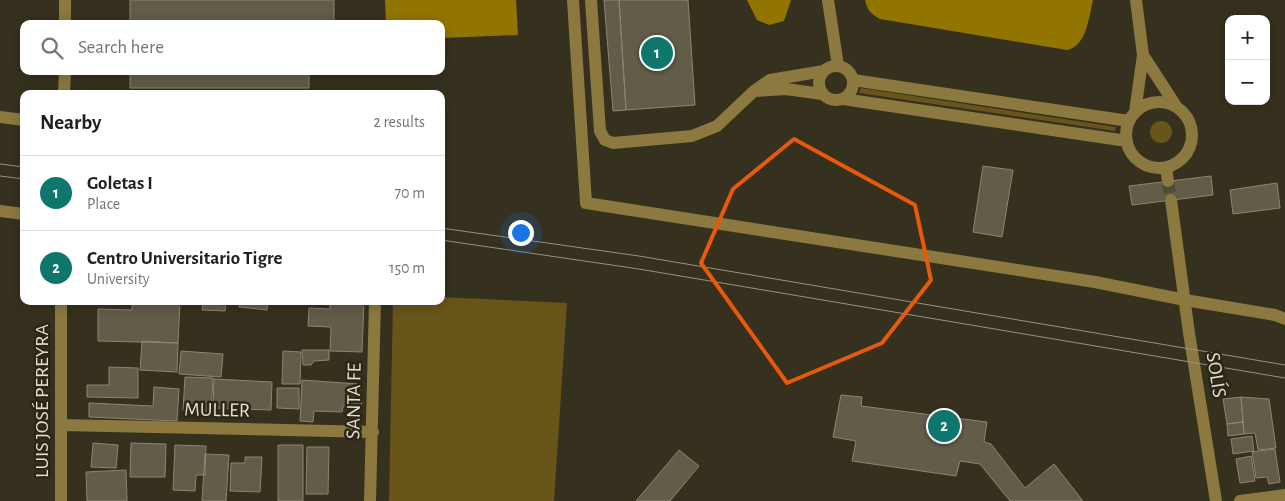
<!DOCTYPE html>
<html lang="en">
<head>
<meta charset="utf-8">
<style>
	body { margin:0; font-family:"Alegreya Sans",sans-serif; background:#f6f6f6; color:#202124 }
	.controls { position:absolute; right:15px; top:15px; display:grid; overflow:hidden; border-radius:10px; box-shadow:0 2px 12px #0003 }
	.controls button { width:45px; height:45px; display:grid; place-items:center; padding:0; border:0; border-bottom:1px solid #e0e0e0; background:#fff; color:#202124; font:25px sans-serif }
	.you { position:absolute; left:520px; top:232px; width:18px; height:18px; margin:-12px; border:4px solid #fff; border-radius:50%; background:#1a73e8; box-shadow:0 0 0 8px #1a73e833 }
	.badge { display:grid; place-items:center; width:32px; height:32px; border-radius:50%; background:#0f766e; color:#fff; font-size:16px; font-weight:700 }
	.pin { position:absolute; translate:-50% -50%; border:2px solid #fff; box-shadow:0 1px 5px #0006 }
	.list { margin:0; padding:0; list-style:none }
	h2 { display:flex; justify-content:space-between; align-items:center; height:65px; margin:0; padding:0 20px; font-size:21px }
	h2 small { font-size:16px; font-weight:400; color:#757577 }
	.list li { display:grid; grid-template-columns:32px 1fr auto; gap:15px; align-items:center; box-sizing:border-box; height:75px; padding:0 20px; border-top:1px solid #e0e0e0 }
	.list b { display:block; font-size:19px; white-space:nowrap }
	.list p { margin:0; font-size:16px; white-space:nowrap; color:#757577 }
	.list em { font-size:16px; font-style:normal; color:#757577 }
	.icon { flex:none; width:28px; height:28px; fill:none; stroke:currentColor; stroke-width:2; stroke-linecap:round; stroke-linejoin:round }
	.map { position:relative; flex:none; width:1285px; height:501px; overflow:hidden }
	.search { position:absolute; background:#fff; box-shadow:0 2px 12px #0003; left:20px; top:20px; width:425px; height:55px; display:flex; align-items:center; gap:12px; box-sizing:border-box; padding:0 18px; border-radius:10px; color:#757577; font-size:19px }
	.panel { position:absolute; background:#fff; box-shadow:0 2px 12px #0003; left:20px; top:90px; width:425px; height:215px; border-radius:10px }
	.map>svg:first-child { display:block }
	.green { fill:#68551a }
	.water { fill:#927500 }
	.building { fill:#625c49; stroke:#8c8571 }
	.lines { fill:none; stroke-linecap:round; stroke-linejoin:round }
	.minor-tunnel { stroke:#504a39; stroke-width:12; stroke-dasharray:12 6; stroke-linecap:butt }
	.minor { stroke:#8c7940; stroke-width:12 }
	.tram { stroke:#969183; stroke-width:1 }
	.marked { fill:none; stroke:#e8590c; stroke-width:4; stroke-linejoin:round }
	.labels { text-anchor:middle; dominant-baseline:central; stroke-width:5; stroke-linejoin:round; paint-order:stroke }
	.street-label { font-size:20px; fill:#e1ddd2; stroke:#2c2615 }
</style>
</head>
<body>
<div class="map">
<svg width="1285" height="501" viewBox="0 0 1285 501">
	<rect width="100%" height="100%" fill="#36301e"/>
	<path class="green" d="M861,88L1116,127L1115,131L859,93Z
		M1150 132a11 11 0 1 1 22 0a11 11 0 1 1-22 0Z
		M441,297L567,303L554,501H389L393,301H441Z"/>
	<path class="water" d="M385,0H516L518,35L441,38V24H386Z
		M747,0H791L784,21L769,25L757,20Z
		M865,0H1093C1089,16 1087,46 1067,50L880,19C871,14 867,10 865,0Z"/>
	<path class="building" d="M130,0H334V21H309V24H130Z
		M604,0H619L626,110L613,111Z
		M619,0H688L695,105L626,110Z
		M130,71H309V88H130Z
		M983,166L1013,170L1002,237L973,232Z
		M1211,176L1213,195L1132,205L1129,186Z
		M1277,183L1280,208L1233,214L1230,190Z
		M132,301H180L178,343L98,341V309L132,310Z
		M203,301H226L225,311L202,310Z
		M240,301H268L267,310L239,307Z
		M330,301H364L362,352L330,351L331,327L308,326L309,308L330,309Z
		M142,341L178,343L177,372L140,370Z
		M302,350H329V360L314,361L311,365H303Z
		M181,351L223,354L221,377L179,374Z
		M283,351L301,352L300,384H282Z
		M109,367L138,368V398L87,397V385H109Z
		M185,377L213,378L211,411L183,410Z
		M214,379L272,382L271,410L213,408Z
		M302,380L358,384L357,400H362L361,407L343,406L342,412L314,411L313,422L300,421Z
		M154,387L179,389L177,421L89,417V403L153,406Z
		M277,388H299V409L277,408Z
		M841,395L862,397L861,406L987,422L984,442L991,444L1025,488L1054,464L1083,501H1010L980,464L960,461L956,476L852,461L856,441L833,437Z
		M1241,397L1243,422L1227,424L1223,399Z
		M1241,397L1269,399L1276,448L1258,450L1255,433L1244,434Z
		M1243,422L1244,434L1228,436L1227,424Z
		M1252,436L1254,451L1233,454L1231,439Z
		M93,443L118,445L116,468L91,467Z
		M131,443L166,444L165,477H130Z
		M175,445L206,446L205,475H196L195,491L173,490Z
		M278,445H303V501H278Z
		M307,447H329L328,494H306Z
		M1275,449L1280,482L1269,484L1267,477L1256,478L1252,452Z
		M679,450L699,466L670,501H636Z
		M205,454L229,455L226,501H202Z
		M1251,456L1255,481L1240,483L1236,459Z
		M245,457H262L260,492L230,491L231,463H245Z
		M126,470L127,501H87L86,472Z"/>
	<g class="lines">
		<path class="minor-tunnel" d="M1168,181L1171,200"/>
		<path class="minor" d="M573,0L586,203L1095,282L1185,300L1275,315L1285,319
			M591,0L600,131L605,140L613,143L692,136L717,126L754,91L770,80L824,71
			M828,0L838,66
			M65,24V0
			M1143,55L1176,106
			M819 83a17 17 0 1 1 34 0a17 17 0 1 1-34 0Z
			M853,80L1129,121
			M754,91L786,89L822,94
			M64,94L65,71
			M843,99L1127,141
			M1126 135a33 33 0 1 1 66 0a33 33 0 1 1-66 0Z
			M1135,112L1143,55L1136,0
			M0,117L24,120
			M1166,167L1168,181
			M1171,200L1189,333L1216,501
			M0,211L24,214
			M62,425L373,432
			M61,501V301
			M370,501L375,301
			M1240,501L1285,495"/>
		<path class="tram" d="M0,164L24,167
			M0,176L24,179
			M441,228L639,256L1285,365
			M441,240L639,269L1285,378"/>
	</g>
	<path class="marked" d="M794,139L915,205L931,280L882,343L787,383L701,263L733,189Z"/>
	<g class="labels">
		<g class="street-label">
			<text transform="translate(1216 375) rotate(81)">SOLÍS</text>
			<text transform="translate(42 401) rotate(-90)">LUIS JOSÉ PEREYRA</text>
			<text transform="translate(354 401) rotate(-89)">SANTA FE</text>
			<text transform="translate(217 410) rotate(1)">MULLER</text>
		</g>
	</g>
</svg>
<div class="controls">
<button>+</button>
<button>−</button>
</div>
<div class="you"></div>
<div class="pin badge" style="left:657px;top:53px">1</div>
<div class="pin badge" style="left:944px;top:426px">2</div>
<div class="search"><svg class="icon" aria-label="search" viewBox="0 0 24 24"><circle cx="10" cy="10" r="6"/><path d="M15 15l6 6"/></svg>Search here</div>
<section class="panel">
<h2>Nearby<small>2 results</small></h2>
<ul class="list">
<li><span class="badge">1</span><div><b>Goletas I</b><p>Place</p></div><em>70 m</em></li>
<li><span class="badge">2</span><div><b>Centro Universitario Tigre</b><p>University</p></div><em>150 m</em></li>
</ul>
</section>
</div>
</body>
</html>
